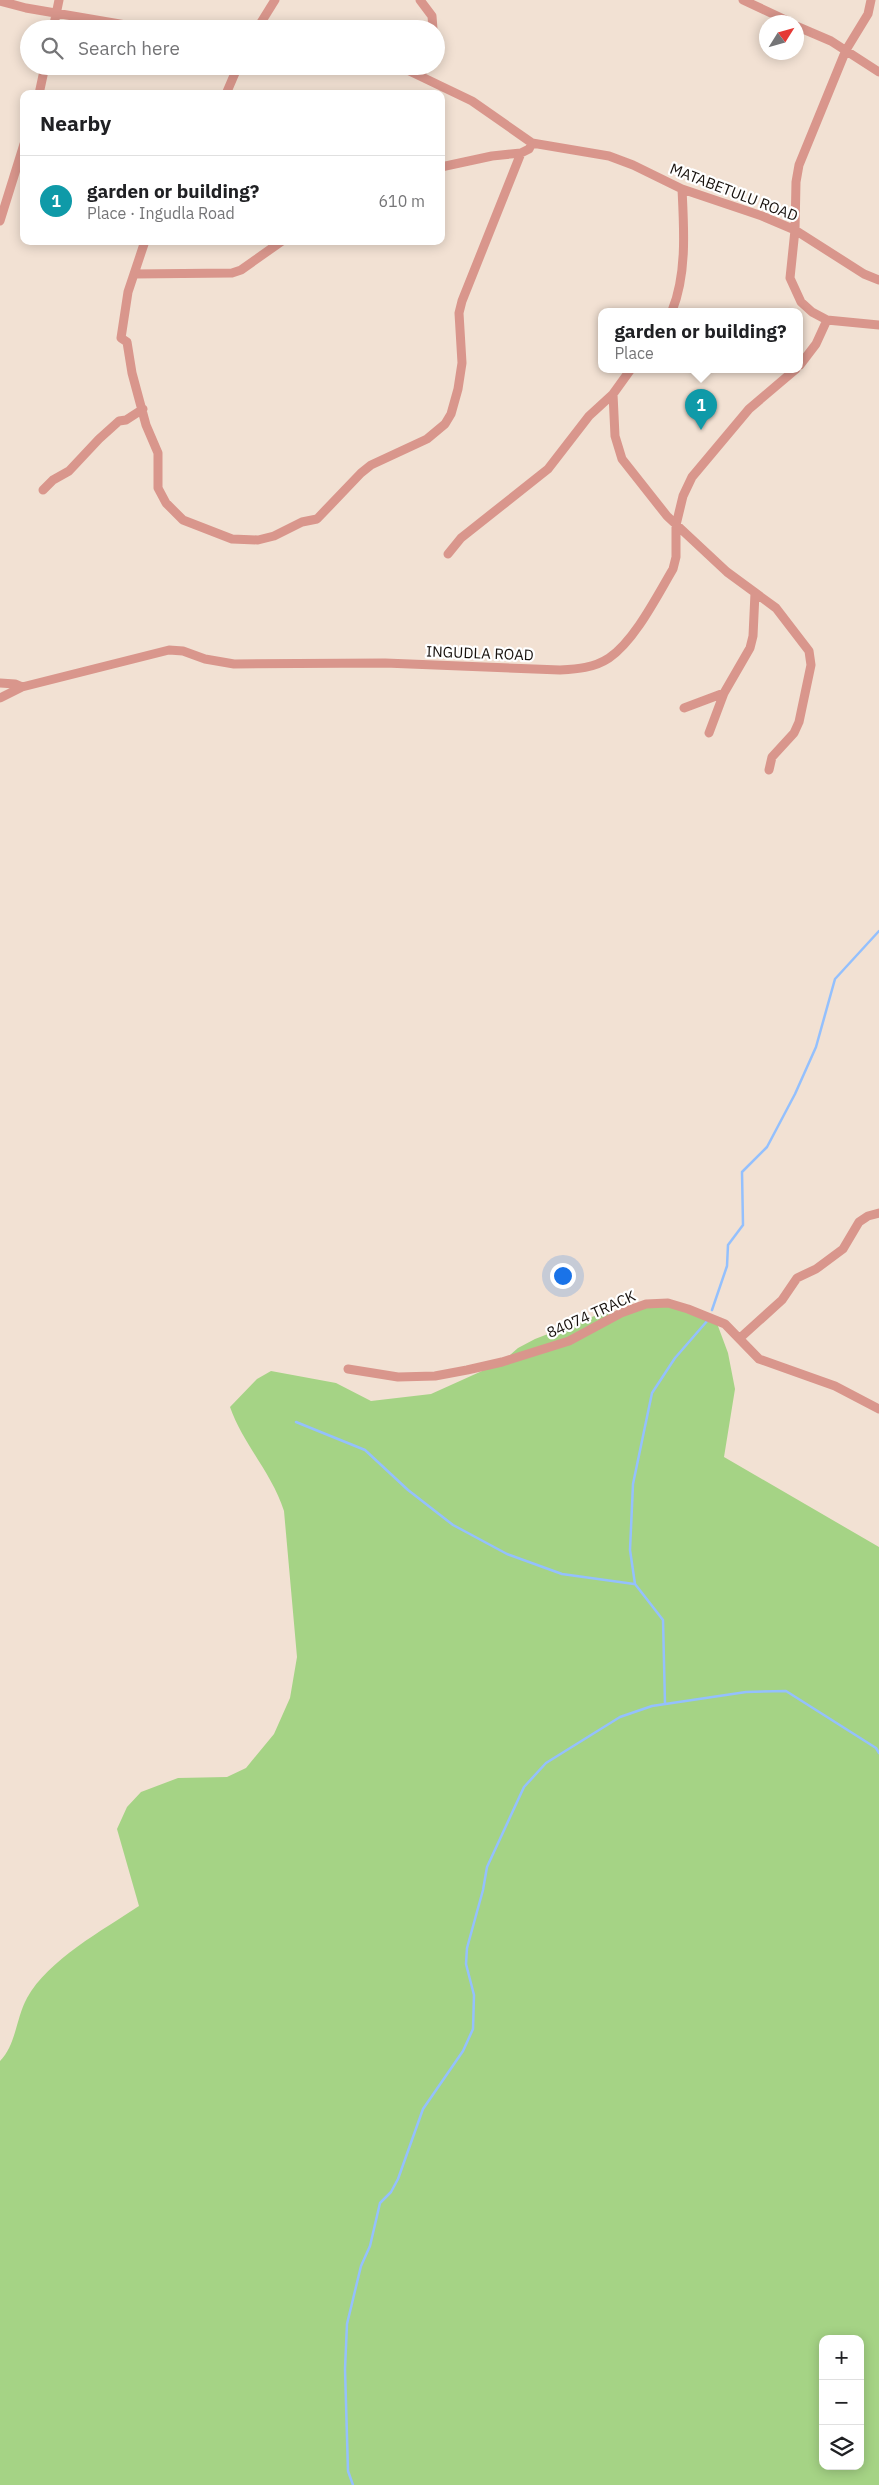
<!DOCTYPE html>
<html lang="en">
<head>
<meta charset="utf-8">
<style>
	body { margin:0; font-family:"IBM Plex Sans",sans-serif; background:#f6f6f6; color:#202124 }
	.controls { position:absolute; right:15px; bottom:15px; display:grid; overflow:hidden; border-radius:10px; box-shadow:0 2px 12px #0003 }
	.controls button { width:45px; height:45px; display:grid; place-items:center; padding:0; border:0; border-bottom:1px solid #e0e0e0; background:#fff; color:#202124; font:25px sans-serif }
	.compass { position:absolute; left:759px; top:15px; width:45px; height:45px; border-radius:50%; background:#fff; box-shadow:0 2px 12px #0003; rotate:53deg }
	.you { position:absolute; left:562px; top:1275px; width:18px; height:18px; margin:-12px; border:4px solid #fff; border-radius:50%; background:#1a73e8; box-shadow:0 0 0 8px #1a73e833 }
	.badge { display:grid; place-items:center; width:32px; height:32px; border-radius:50%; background:#256e3b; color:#fff; font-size:16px; font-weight:700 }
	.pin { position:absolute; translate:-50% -41px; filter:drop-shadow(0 1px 2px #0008) }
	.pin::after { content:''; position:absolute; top:26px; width:18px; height:15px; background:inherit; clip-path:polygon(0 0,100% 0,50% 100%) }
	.popup { position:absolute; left:598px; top:308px; width:205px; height:65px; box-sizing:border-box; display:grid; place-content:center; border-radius:10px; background:#fff; filter:drop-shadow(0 1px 4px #0005); font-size:16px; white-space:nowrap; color:#757577 }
	.popup b { font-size:19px; color:#202124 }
	.popup::after { content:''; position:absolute; left:50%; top:100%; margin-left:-10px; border:10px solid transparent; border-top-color:#fff }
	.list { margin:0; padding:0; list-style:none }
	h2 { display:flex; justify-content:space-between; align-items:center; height:65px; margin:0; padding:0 20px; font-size:21px }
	h2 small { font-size:16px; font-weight:400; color:#757577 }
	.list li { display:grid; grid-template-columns:32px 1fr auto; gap:15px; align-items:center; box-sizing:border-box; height:90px; padding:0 20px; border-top:1px solid #e0e0e0 }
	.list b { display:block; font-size:19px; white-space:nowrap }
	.list p { margin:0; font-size:16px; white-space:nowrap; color:#757577 }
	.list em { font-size:16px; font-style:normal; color:#757577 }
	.icon { flex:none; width:28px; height:28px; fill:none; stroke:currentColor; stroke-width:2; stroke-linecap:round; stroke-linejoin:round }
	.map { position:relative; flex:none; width:879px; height:2485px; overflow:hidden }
	.search { position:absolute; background:#fff; box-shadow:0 2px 12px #0003; left:20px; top:20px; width:425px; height:55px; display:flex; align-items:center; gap:12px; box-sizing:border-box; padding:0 18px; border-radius:28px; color:#757577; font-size:19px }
	.panel { position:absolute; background:#fff; box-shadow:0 2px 12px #0003; left:20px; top:90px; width:425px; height:155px; border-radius:10px }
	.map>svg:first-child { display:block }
	.green { fill:#a5d385; fill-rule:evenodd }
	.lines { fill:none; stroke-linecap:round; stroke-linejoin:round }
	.stream { stroke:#94c0fd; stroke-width:2.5 }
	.minor { stroke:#d9968c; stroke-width:9 }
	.labels { text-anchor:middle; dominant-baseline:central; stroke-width:4.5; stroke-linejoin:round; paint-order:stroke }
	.street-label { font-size:15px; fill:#17110d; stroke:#fff }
</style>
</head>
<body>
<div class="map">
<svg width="879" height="2485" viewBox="0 0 879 2485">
	<rect width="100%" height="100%" fill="#f2e1d3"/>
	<path class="green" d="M655,1303L715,1318L728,1353L735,1389L724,1457L879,1547V2485H0V2061C16,2045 16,2018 27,1998C48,1960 103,1930 139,1906L117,1829L127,1807L141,1792L178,1778L227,1777L246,1768L274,1734L290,1698L297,1657L284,1511C272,1473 243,1444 230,1407L257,1379L271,1371L336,1383L371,1401L431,1394L502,1362L518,1348L535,1339L597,1315L615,1311L622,1313ZM823,2339H860V2466H823Z"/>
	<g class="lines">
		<path class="stream" d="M712,1310L727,1266L728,1245L743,1225L742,1172L767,1147L795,1094L816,1047L835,979L879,931
			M296,1422L365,1450L408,1490L453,1525L507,1554L562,1574L634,1584
			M665,1704L663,1620L635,1584L630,1550L633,1484L652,1393L675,1358L708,1320
			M353,2485L348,2471L345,2369L347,2324L361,2266L370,2246L380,2203L391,2192L398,2179L423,2109L463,2051L473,2029L474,1995L466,1964L467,1948L483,1890L487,1867L524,1787L546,1763L620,1717L652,1706L746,1692L786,1691L876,1748L879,1753"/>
		<path class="minor" d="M420,0L432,16L433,29
			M743,0L790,22
			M0,1L26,8L149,29
			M796,26L831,41L879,72
			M53,29L59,0
			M257,29L275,0
			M399,66L472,101L532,143L609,156L633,165L682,189L762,216L795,230L864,274L879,280
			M421,75L425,66
			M39,94L45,66
			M226,94L238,66
			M441,167L492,156L521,153L529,149L532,143
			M0,221L24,144
			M145,241L128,292L121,338L127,342L132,373L146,425L158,453V488L166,503L183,520L232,539L258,540L274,536L302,522L317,519L361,473L371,465L427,439L445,424L451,414L458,389L462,363L459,313L462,301L521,153
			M134,274L232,273L241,270L282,241
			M672,311C687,274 684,229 682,189
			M827,320L879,325
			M800,365L816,344L827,320L812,312L801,302L790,278L795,230L796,182L799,165L846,50L868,14L871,0
			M631,369L613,394L615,436L622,459L667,516L727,572L776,608L809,651L811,665L799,722L794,733L772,757L769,770
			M43,490L53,480L69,471L99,439L119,421L126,420L143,409
			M448,554L461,538L548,469L589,416L613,394
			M0,683L15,684L22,687
			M0,698L22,687L169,650L183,651L205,659L234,664L385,663L560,670C577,669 594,668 609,658C635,640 657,596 673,569L676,557V525L683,496L692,477L749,409L796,369
			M684,708L724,693
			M709,733L724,693L750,648L753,636L755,593
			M740,1338L782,1300L797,1278L816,1269L843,1249L859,1222L868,1216L879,1213
			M348,1369L398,1377L435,1376L467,1370L502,1362L569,1341L621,1313L646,1304L668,1303L688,1309L725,1324L759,1359L835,1386L879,1409"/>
	</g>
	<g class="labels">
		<g class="street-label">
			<text transform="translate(734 192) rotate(21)">MATABETULU ROAD</text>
			<text transform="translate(480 653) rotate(2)">INGUDLA ROAD</text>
			<text transform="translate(591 1314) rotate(-24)">84074 TRACK</text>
		</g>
	</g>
</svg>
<div class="controls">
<button>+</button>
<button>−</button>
<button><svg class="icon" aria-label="layers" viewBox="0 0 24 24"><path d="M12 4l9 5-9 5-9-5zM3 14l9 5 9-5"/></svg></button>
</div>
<svg class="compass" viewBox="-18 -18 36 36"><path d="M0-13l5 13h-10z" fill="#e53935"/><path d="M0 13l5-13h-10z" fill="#757577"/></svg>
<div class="you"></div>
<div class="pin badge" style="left:701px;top:430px;background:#0f9aa8">1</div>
<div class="popup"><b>garden or building?</b>Place</div>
<div class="search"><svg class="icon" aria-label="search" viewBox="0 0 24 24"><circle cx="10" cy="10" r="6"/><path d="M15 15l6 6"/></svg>Search here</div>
<section class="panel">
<h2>Nearby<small></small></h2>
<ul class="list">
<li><span class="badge" style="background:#0f9aa8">1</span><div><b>garden or building?</b><p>Place · Ingudla Road</p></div><em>610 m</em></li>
</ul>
</section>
</div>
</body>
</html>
